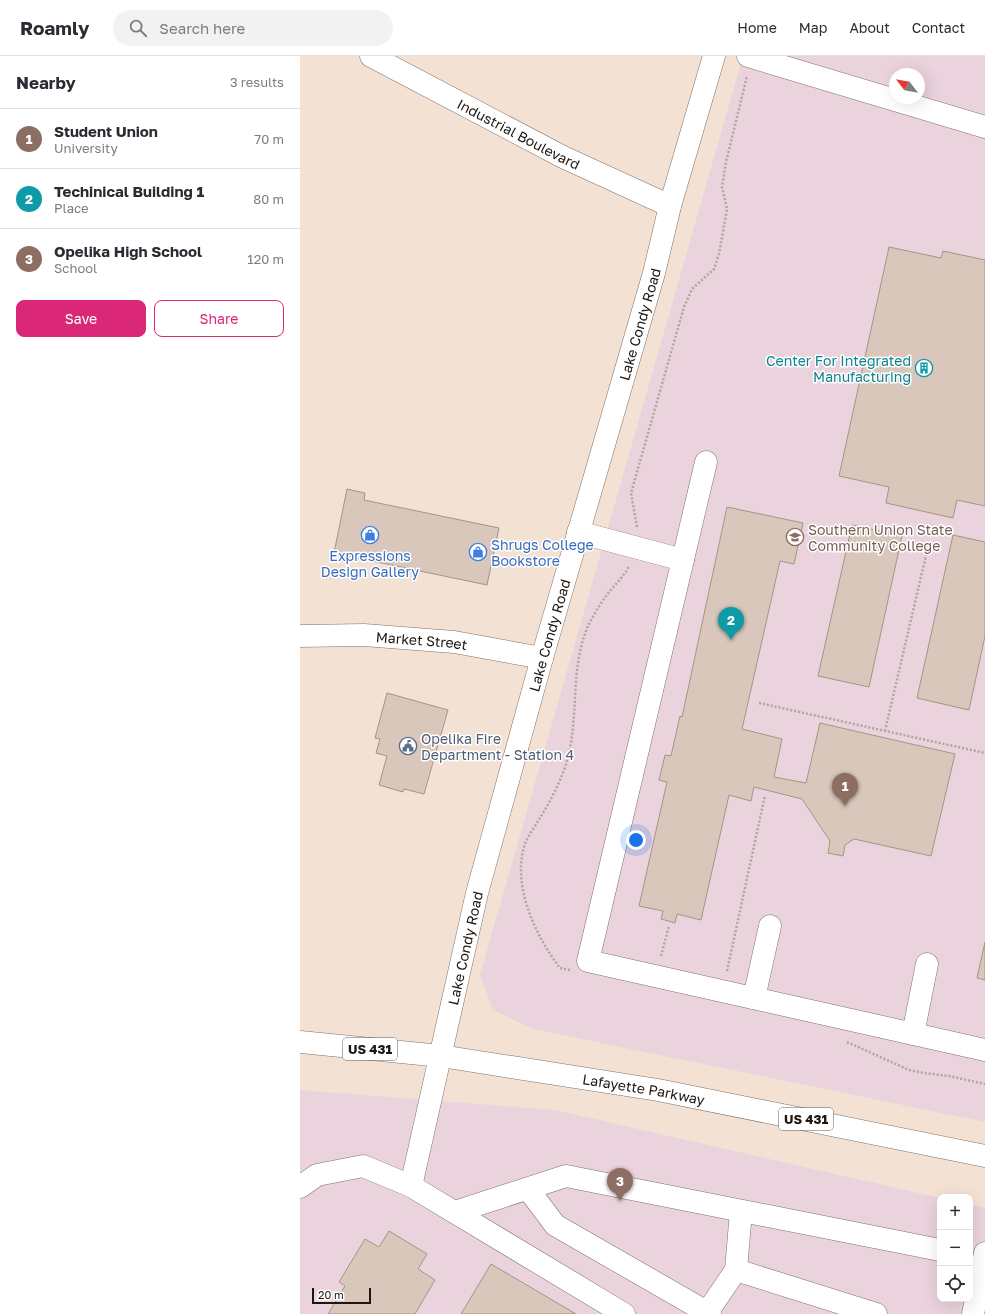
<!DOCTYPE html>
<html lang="en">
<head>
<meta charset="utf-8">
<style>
	body { margin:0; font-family:"Golos Text",sans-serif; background:#f2f2f3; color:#2b2b33 }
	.controls { position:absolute; right:12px; bottom:12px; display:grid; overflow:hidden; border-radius:8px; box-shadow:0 4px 16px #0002 }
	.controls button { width:36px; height:36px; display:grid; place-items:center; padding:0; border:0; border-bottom:1px solid #e1e1e2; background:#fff; color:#2b2b33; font:20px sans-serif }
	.compass { position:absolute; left:589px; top:12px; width:36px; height:36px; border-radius:50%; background:#fff; box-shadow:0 4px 16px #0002; rotate:301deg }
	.scale { position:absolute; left:12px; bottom:10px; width:59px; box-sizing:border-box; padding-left:4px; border:2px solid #1d1713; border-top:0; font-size:11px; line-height:14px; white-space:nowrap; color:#1d1713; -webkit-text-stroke:3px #fff; paint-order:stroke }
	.you { position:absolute; left:336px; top:784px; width:14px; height:14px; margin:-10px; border:3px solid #fff; border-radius:50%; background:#1a73e8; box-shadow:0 0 0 6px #1a73e833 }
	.badge { display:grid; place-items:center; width:26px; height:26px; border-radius:50%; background:#db2777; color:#fff; font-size:13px; font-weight:700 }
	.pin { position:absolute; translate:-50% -33px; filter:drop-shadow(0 1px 2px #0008) }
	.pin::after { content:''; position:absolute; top:21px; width:14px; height:12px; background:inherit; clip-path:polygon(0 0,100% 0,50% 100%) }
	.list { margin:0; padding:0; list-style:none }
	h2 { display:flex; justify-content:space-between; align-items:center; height:52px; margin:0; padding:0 16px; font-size:17px }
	h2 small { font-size:13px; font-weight:400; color:#7c7c81 }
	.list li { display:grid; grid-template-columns:26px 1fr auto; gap:12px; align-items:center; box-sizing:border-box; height:60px; padding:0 16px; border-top:1px solid #e1e1e2 }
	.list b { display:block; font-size:15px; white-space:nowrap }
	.list p { margin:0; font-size:13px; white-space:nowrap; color:#7c7c81 }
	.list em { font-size:13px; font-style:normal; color:#7c7c81 }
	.actions { display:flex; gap:8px; padding:12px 16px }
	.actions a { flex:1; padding:9px 0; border:1px solid #db2777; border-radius:8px; text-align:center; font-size:14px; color:#db2777 }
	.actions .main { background:#db2777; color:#fff }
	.icon { flex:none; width:22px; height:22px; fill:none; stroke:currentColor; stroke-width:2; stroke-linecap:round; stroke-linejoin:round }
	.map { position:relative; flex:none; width:685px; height:1258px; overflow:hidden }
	header { display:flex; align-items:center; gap:24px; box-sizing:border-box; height:56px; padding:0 20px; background:#fff; border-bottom:1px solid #e1e1e2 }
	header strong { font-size:19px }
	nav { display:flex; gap:22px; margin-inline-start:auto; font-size:14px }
	.search { width:280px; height:36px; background:#f2f2f3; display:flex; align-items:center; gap:10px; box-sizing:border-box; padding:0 14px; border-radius:22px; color:#7c7c81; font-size:15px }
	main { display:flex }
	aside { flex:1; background:#fff }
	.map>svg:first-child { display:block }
	.education { fill:#ebd3de; fill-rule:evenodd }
	.building { fill:#d8c7ba; stroke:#a49487 }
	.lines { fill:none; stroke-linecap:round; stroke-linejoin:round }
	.minor-casing { stroke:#817266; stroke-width:23 }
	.highway-casing { stroke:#817266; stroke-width:23 }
	.path { stroke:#b2a49a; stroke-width:2.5; stroke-dasharray:2 2; stroke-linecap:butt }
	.minor { stroke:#fff; stroke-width:22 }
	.highway { stroke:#fff; stroke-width:22 }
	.labels { text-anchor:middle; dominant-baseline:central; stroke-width:3; stroke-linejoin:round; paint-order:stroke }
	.shield { fill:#fff; stroke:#615d5a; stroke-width:1 }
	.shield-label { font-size:13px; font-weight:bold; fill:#1d1713 }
	.street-label { font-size:14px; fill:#1d1713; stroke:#fff }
	.culture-label { font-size:14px; fill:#0d838f; stroke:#fff; text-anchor:end }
	.education-label { font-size:14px; fill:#785e54; stroke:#fff; text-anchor:start }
	.shop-label { font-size:14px; fill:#366cbe; stroke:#fff; text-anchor:start }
	.service-label { font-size:14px; fill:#4e5e75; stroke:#fff; text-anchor:start }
</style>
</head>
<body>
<header>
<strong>Roamly</strong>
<div class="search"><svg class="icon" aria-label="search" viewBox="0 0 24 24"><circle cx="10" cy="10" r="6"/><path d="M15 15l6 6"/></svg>Search here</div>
<nav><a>Home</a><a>Map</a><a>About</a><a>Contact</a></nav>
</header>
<main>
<aside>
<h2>Nearby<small>3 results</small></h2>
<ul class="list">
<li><span class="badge" style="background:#8d6e63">1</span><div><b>Student Union</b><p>University</p></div><em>70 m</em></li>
<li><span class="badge" style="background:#0f9aa8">2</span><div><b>Techinical Building 1</b><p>Place</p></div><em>80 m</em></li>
<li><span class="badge" style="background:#8d6e63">3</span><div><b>Opelika High School</b><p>School</p></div><em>120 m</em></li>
</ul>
<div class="actions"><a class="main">Save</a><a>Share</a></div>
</aside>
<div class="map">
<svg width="685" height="1258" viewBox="0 0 685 1258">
	<rect width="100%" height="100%" fill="#f3e1d4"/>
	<path class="education" d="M443,0H685V1066L233,973L193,954L180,919ZM595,18H619V42H595Z
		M0,1034L255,1054L640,1142V1243H670V1149L685,1152V1258H0Z"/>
	<path class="building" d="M589,191L641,202L643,195L685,204V450L657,444L653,462L586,447L589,431L539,420Z
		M47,433L65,437L64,444L199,472L187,529L34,497Z
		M427,451L503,467L494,508L480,505L442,673L482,683L474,721L506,727L520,667L655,698L631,800L554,783L545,789L543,800L528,797L530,785L502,743L454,731L451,745L429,739L401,864L377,858L375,867L361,863L363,855L339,850L367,726L359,724L365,699L371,700L380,660L382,661Z
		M552,469L602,480L569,631L518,620Z
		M653,479L685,486V580L669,654L617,642Z
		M87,637L148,654L124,738L104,733L103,736L79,729L87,700L76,697L80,683L75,682Z
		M685,886V924L677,922Z
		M89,1175L127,1198L118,1213L135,1224L115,1258H28L45,1230L39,1226L65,1183L79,1191Z
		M191,1208L276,1258H161Z"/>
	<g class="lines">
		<defs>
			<g id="minor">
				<path id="s1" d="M71,0L263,101L370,150"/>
				<path d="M448,0L685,71"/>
				<path d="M406,406L288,905L685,994"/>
				<path d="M278,476L383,504"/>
				<path id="s2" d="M0,580L64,579L154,586L242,602"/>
				<path d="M454,942L470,870"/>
				<path d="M613,978L627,908"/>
				<path id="s3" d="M111,1130L177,837L242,602L354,217L370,150L414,0"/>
				<path d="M0,1131L17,1119L63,1110L111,1130L324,1258"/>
				<path d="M228,1133L255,1169L410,1258"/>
				<path d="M155,1156L266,1120L640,1194"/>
				<path d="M436,1214L576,1258"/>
				<path d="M406,1258L436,1214L441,1155"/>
				<path d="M673,1258L685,1197"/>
			</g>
			<g id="highway">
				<path id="s4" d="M0,986L141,1000L358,1034L685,1100"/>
			</g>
		</defs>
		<use href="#minor" class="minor-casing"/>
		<use href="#highway" class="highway-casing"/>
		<path class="path" d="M337,471L331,437L384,251L392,233L414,213L419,198L427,153L422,131L426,106L447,20
			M459,647L685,697
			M585,675L627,495
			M361,900L369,870
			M270,914L260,912C235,879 210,827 226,785C230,777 236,769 240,762C251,744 263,721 268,701C279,658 270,611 288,570C293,560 300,548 307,539C314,529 324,521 329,510
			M427,915L465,739
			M547,986L609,1014L624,1017L649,1020L685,1028"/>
		<use href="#minor" class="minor"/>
		<use href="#highway" class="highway"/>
	</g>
	<defs>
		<symbol id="building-ring" viewBox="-11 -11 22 22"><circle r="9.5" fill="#fff" stroke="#0f9aa8" stroke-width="1.5"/><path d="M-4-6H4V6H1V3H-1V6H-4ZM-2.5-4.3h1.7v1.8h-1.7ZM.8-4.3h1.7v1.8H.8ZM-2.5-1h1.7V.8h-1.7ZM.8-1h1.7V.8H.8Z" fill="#0f9aa8"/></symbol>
		<symbol id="shop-ring" viewBox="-11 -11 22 22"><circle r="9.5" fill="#fff" stroke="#3f7fe0" stroke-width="1.5"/><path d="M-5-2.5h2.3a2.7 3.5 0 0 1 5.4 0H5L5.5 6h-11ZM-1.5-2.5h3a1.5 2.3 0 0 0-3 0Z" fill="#3f7fe0"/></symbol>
		<symbol id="university-ring" viewBox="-11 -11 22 22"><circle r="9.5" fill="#fff" stroke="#8d6e63" stroke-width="1.5"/><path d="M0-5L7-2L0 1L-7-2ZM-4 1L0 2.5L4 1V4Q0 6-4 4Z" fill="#8d6e63"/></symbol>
		<symbol id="civic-ring" viewBox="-11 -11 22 22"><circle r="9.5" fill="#fff" stroke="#5c6f8a" stroke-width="1.5"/><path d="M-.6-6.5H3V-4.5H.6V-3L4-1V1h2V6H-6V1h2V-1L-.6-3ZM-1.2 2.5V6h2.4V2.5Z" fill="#5c6f8a"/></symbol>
	</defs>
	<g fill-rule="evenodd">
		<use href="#building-ring" x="614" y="302" width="20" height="20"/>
		<use href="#shop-ring" x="60" y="469" width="20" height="20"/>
		<use href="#university-ring" x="485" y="471" width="20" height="20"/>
		<use href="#shop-ring" x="168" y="486" width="20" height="20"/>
		<use href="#civic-ring" x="98" y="680" width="20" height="20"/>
	</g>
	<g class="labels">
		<g class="shield">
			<rect x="43" y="982" width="54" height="22" rx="3"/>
			<rect x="479" y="1052" width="54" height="22" rx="3"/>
		</g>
		<g class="shield-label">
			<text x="70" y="993">US 431</text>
			<text x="506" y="1063">US 431</text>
		</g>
		<g class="street-label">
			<text stroke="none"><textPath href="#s1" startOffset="167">Industrial Boulevard</textPath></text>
			<text stroke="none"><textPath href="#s3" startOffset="892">Lake Condy Road</textPath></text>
			<text stroke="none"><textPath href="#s3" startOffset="568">Lake Condy Road</textPath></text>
			<text stroke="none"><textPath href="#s2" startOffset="122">Market Street</textPath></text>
			<text stroke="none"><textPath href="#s3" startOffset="244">Lake Condy Road</textPath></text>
			<text stroke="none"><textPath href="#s4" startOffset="347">Lafayette Parkway</textPath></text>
		</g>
		<g class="culture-label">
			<text x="611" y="304">Center For Integrated<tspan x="611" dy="16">Manufacturing</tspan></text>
		</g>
		<g class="education-label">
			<text x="508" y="473">Southern Union State<tspan x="508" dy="16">Community College</tspan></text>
		</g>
		<g class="shop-label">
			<text x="191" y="488">Shrugs College<tspan x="191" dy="16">Bookstore</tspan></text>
			<text x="70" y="499" text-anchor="middle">Expressions<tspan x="70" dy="16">Design Gallery</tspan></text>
		</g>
		<g class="service-label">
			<text x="121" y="682">Opelika Fire<tspan x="121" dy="16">Department - Station 4</tspan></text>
		</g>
	</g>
</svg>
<div class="controls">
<button>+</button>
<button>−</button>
<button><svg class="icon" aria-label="locate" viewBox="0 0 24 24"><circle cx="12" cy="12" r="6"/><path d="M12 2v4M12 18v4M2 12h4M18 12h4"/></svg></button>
</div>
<svg class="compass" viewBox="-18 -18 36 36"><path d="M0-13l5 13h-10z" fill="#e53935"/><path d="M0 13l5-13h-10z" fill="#7c7c81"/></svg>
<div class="scale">20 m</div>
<div class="you"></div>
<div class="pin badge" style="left:545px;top:750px;background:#8d6e63">1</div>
<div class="pin badge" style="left:431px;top:584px;background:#0f9aa8">2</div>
<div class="pin badge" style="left:320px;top:1145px;background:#8d6e63">3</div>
</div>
</main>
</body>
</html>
